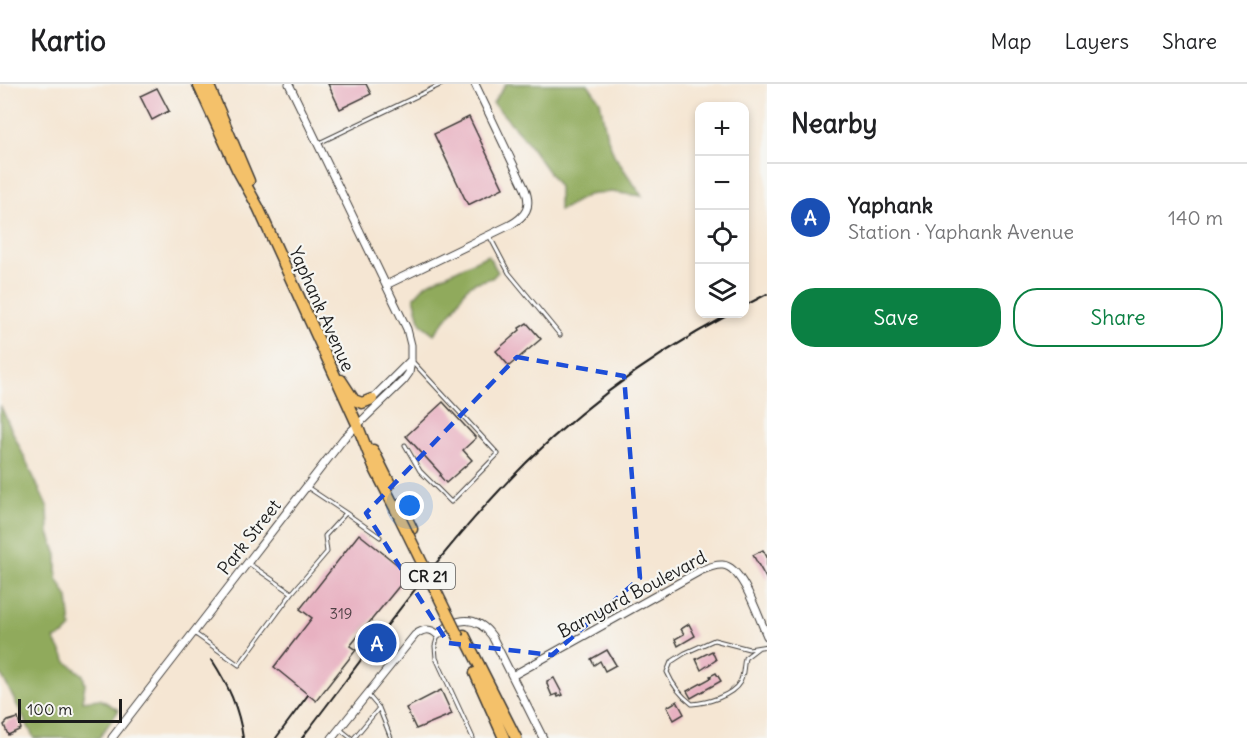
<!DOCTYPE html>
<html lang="en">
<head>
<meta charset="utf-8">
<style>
	body { margin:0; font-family:Delius,sans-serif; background:#f2f2f2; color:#202124 }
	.controls { position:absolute; right:18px; top:18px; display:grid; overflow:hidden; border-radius:12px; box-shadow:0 3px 9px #0003 }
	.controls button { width:54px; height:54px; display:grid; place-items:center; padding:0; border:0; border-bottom:2px solid #e0e0e0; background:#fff; color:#202124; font:30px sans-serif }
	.scale { position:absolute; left:18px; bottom:15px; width:104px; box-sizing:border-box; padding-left:6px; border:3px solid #1c1c1c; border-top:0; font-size:16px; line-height:21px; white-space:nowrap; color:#1c1c1c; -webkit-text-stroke:4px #f6f6f2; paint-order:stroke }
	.you { position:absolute; left:410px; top:422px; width:21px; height:21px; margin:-15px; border:4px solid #fff; border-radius:50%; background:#1a73e8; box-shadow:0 0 0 9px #1a73e833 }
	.badge { display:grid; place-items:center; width:39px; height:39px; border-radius:50%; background:#0b8043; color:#fff; font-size:20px; font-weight:700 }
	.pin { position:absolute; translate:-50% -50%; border:3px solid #fff; box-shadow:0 2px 6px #0006 }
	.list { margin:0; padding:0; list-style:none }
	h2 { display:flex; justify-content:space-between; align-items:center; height:78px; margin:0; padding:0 24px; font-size:26px }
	h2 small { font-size:20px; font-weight:400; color:#757577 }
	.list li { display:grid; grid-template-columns:39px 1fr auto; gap:18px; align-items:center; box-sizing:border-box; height:108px; padding:0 24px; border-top:2px solid #e0e0e0 }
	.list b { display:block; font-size:22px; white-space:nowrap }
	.list p { margin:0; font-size:20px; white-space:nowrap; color:#757577 }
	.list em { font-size:20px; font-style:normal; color:#757577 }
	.actions { display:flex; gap:12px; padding:18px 24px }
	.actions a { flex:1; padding:14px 0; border:2px solid #0b8043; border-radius:24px; text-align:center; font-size:21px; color:#0b8043 }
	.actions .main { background:#0b8043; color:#fff }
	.icon { flex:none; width:33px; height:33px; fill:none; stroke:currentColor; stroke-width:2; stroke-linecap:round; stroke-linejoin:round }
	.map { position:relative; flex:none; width:767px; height:654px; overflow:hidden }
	header { display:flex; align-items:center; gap:36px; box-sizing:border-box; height:84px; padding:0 30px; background:#fff; border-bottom:2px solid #e0e0e0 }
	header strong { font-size:28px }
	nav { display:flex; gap:33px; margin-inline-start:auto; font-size:21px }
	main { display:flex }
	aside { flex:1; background:#fff }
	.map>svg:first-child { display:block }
	.forest { fill:#90aa5c; stroke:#56633c; stroke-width:1.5 }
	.building { fill:#e8b1c1 }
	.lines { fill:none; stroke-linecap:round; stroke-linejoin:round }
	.service-casing { stroke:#3d3a37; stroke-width:5 }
	.minor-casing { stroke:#3d3a37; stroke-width:9 }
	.primary-casing { stroke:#3d3a37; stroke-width:13 }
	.service { stroke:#fff; stroke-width:3 }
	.minor { stroke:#fff; stroke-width:7 }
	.primary { stroke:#f4c16a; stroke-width:10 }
	.rail { stroke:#1c1c1c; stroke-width:2 }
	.primary-bridge-casing { stroke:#3d3a37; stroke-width:13; stroke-linecap:butt }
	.primary-bridge { stroke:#f4c16a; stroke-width:10 }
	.marked { fill:none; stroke:#1d4ed8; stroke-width:4.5; stroke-dasharray:12 8; stroke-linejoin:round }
	.labels { text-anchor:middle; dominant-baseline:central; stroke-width:4.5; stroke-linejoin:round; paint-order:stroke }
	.number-label { font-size:15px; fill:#4f4145 }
	.shield { fill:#f6f6f2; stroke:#5d5d5c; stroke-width:1.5 }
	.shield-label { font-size:16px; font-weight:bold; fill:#1c1c1c }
	.street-label { font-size:18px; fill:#1c1c1c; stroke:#f6f6f2 }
</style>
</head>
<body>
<header>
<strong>Kartio</strong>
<nav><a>Map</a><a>Layers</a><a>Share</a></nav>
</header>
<main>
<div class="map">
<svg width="767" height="654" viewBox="0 0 767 654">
	<rect width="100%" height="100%" fill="#f6f6f2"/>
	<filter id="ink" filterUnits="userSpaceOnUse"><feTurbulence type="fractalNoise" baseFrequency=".0167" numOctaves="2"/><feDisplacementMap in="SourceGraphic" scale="12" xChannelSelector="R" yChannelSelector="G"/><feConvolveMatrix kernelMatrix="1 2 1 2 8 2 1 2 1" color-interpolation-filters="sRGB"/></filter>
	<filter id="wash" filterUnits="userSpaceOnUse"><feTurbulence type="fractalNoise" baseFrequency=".008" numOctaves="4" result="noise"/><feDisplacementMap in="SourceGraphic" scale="24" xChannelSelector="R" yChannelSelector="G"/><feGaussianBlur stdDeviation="1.35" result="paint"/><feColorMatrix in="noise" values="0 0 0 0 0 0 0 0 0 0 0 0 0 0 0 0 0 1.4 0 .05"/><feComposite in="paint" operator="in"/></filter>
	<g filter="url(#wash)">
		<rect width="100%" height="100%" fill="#f5e6d3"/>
		<path class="forest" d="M506,0H588L600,17L606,49L614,71L642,112L611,108L588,111L559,127V103L525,55L493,19Z
			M488,171L498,188L492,194L474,199L466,205L454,225L434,250L421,240L414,213L426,200Z
			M0,321L48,424L49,449L57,471V494L68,514L71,544L64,551L54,555L67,578L83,591L85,600L82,617L100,615L119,626L99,654H34L0,588Z"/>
		<g id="blocks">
			<path class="building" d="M328,0H366L371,10L340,25Z
				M157,4L169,27L152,36L140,12Z
				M469,33L503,104L468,121L434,50Z
				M527,239L541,255L509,282L496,267L520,246L519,244Z
				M443,318L476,354L463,366L472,376L446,399L440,392L441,390L406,352Z
				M359,450L409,490L350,562L356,566L316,617L274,583L312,534L300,525Z
				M763,466L767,473V496L753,471Z
				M689,540L695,552L678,562L675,555L684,550L681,545Z
				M607,566L616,581L605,587L600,577L594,581L591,575Z
				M712,567L716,576L701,586L696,575Z
				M716,589L721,597L691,614L687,607L711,594L710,592Z
				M554,594L563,611L558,613L557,610L552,612L547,600V597Z
				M441,606L452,630L416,645L406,624Z
				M677,617L684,630L674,636L667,623Z
				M18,634L21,645L8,651L4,641L8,637Z"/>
		</g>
	</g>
	<g filter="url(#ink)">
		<use href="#blocks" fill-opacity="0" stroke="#3d3a37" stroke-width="1.5"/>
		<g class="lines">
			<defs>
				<path id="service" d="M319,59L442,0
					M490,153L509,189L560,251
					M405,361L420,387L451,418L498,370L412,277
					M346,429L380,453
					M248,479L292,509
					M194,549L239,581L292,509L327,468L325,452L346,429L307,403
					M438,551L435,562L436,574L473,654
					M758,564L745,574C743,582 744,591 740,598C732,612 707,619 692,620C680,611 673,602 667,588L671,578L685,569L714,556L749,565L767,562
					M368,611L379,624L391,654
					M341,646L351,654
					M354,654L379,624"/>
				<path id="minor" d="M386,201L510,141C526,132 532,123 525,105L475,0
					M372,315L411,276
					M512,592L700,487C707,484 715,480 723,481C743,483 759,535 767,552
					M112,654L344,354L404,296L409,289L411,276V261L407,245L289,0
					M332,654L415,551C423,545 430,543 438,551C456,532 477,531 492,552L543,654"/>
				<path id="primary" d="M198,0L237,85L258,123L357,340L373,381L398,430
					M208,0L249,97
					M341,296L354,316L362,319L372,315
					M373,366L390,400
					M400,420L412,445
					M464,551L516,654
					M475,589L504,654"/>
			</defs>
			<use href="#service" class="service-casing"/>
			<use href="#minor" class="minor-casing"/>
			<use href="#primary" class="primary-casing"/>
			<use href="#service" class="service"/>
			<use href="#minor" class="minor"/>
			<use href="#primary" class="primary"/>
			<path class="rail" d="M744,222L767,210
				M212,576C228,601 239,624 243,654
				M276,654L308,611
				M302,654C365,572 427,484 497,409C564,336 643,276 730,230"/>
			<defs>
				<path id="primary-bridge" d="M398,430L459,554"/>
			</defs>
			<use href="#primary-bridge" class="primary-bridge-casing"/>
			<use href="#primary-bridge" class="primary-bridge"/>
		</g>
	</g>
	<path class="marked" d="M517,273L624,292L640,494L552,571L448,559L366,429Z"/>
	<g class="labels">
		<g class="number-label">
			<text x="341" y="529">319</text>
		</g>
		<rect class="shield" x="401" y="479" width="54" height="26" rx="4.5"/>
		<g class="shield-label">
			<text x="428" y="492">CR 21</text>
		</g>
		<g class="street-label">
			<text transform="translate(322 225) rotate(66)">Yaphank Avenue</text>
			<text transform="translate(249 453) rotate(-52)">Park Street</text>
			<text transform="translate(632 510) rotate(-28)">Barnyard Boulevard</text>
		</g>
	</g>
</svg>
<div class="controls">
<button>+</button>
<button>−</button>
<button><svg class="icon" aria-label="locate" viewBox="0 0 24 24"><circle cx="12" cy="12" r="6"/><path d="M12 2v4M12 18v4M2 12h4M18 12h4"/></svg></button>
<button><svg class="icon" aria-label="layers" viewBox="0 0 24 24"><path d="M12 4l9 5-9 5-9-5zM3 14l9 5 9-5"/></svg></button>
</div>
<div class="scale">100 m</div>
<div class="you"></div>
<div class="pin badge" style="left:377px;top:559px;background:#1a4fb4">A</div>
</div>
<aside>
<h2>Nearby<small></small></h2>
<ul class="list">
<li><span class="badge" style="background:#1a4fb4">A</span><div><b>Yaphank</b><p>Station · Yaphank Avenue</p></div><em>140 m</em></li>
</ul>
<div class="actions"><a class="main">Save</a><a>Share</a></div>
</aside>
</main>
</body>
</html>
